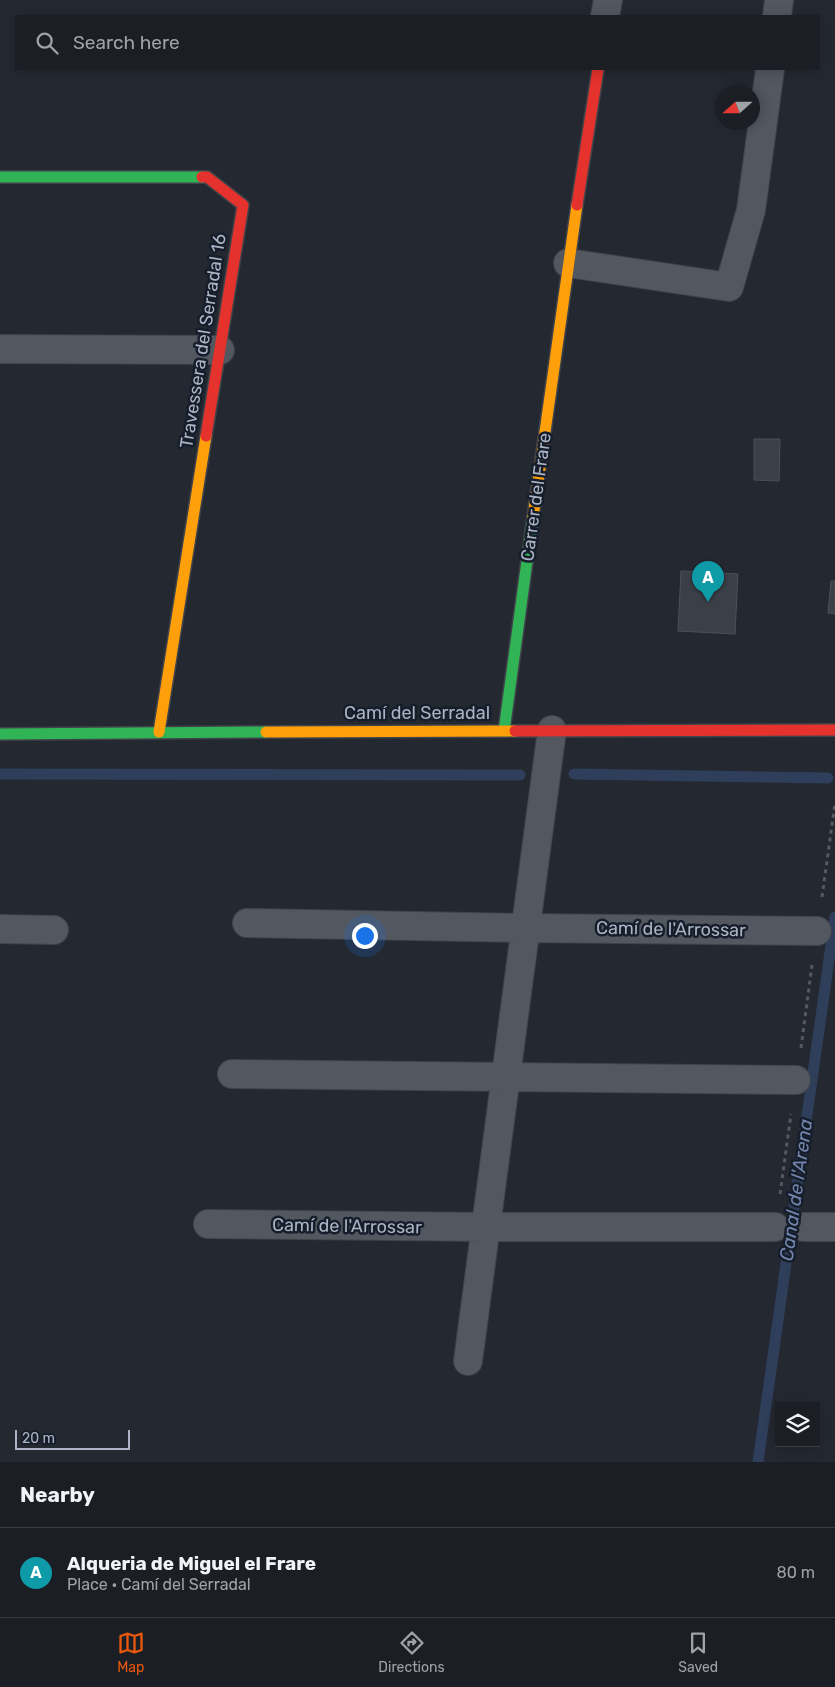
<!DOCTYPE html>
<html lang="en">
<head>
<meta charset="utf-8">
<style>
	body { margin:0; font-family:Rubik,sans-serif; background:#282b31; color:#f1f3f6 }
	.controls { position:absolute; right:15px; bottom:15px; display:grid; overflow:hidden; border-radius:0px; box-shadow:0 2px 12px #0003 }
	.controls button { width:45px; height:45px; display:grid; place-items:center; padding:0; border:0; border-bottom:1px solid #393c41; background:#1b1e24; color:#f1f3f6; font:25px sans-serif }
	.compass { position:absolute; left:715px; top:85px; width:45px; height:45px; border-radius:50%; background:#1b1e24; box-shadow:0 2px 12px #0003; rotate:249deg }
	.scale { position:absolute; left:15px; bottom:12px; width:115px; box-sizing:border-box; padding-left:5px; border:2px solid #abb3c4; border-top:0; font-size:14px; line-height:18px; white-space:nowrap; color:#abb3c4; -webkit-text-stroke:4px #171e2b; paint-order:stroke }
	.you { position:absolute; left:364px; top:935px; width:18px; height:18px; margin:-12px; border:4px solid #fff; border-radius:50%; background:#1a73e8; box-shadow:0 0 0 8px #1a73e833 }
	.badge { display:grid; place-items:center; width:32px; height:32px; border-radius:50%; background:#ea580c; color:#fff; font-size:16px; font-weight:700 }
	.pin { position:absolute; translate:-50% -41px; filter:drop-shadow(0 1px 2px #0008) }
	.pin::after { content:''; position:absolute; top:26px; width:18px; height:15px; background:inherit; clip-path:polygon(0 0,100% 0,50% 100%) }
	.list { margin:0; padding:0; list-style:none }
	h2 { display:flex; justify-content:space-between; align-items:center; height:65px; margin:0; padding:0 20px; font-size:21px }
	h2 small { font-size:16px; font-weight:400; color:#a0a2a6 }
	.list li { display:grid; grid-template-columns:32px 1fr auto; gap:15px; align-items:center; box-sizing:border-box; height:90px; padding:0 20px; border-top:1px solid #393c41 }
	.list b { display:block; font-size:19px; white-space:nowrap }
	.list p { margin:0; font-size:16px; white-space:nowrap; color:#a0a2a6 }
	.list em { font-size:16px; font-style:normal; color:#a0a2a6 }
	.icon { flex:none; width:28px; height:28px; fill:none; stroke:currentColor; stroke-width:2; stroke-linecap:round; stroke-linejoin:round }
	.map { position:relative; flex:none; width:835px; height:1462px; overflow:hidden }
	.search { position:absolute; background:#1b1e24; box-shadow:0 2px 12px #0003; left:15px; right:15px; top:15px; height:55px; display:flex; align-items:center; gap:12px; box-sizing:border-box; padding:0 18px; border-radius:0px; color:#a0a2a6; font-size:19px }
	.sheet { height:155px; background:#1b1e24 }
	nav { display:flex; justify-content:space-around; align-items:center; box-sizing:border-box; height:70px; border-top:1px solid #393c41; background:#1b1e24; font-size:14px; color:#a0a2a6 }
	nav a { display:grid; justify-items:center; gap:2px }
	nav .on { color:#ea580c }
	.map>svg:first-child { display:block }
	.lines { fill:none; stroke-linecap:round; stroke-linejoin:round }
	.stream { stroke:#2f3e5a; stroke-width:11 }
	.building { fill:#3b3f47; stroke:#4b5059 }
	.street-casing { stroke:#40434a; stroke-width:30 }
	.fast-casing { stroke:#40434a; stroke-width:14 }
	.slow-casing { stroke:#40434a; stroke-width:14 }
	.jam-casing { stroke:#40434a; stroke-width:14 }
	.path { stroke:#555a61; stroke-width:3; stroke-dasharray:4 4; stroke-linecap:butt }
	.street { stroke:#525760; stroke-width:28 }
	.fast { stroke:#30b455; stroke-width:11 }
	.slow { stroke:#ff9f0a; stroke-width:11 }
	.jam { stroke:#e5322d; stroke-width:11 }
	.labels { text-anchor:middle; dominant-baseline:central; stroke-width:5; stroke-linejoin:round; paint-order:stroke }
	.street-label { font-size:18px; fill:#abb3c4; stroke:#171e2b }
	.water-label { font-size:19px; font-style:italic; fill:#7286ad; stroke:#171e2b }
</style>
</head>
<body>
<div class="map">
<svg width="835" height="1462" viewBox="0 0 835 1462">
	<rect width="100%" height="100%" fill="#242830"/>
	<g class="lines">
		<path class="stream" d="M0,774L520,775
			M574,774L828,778
			M758,1462L835,917"/>
	</g>
	<path class="building" d="M754,439H780L779,481L754,480Z
		M681,571L738,574L735,634L678,631Z
		M831,581H835V614L828,613Z"/>
	<g class="lines">
		<defs>
			<path id="street" d="M605,16L608,0
				M777,16L779,0
				M568,263L729,287L751,210L770,69
				M0,349L220,350
				M247,923L525,928L817,931
				M0,929L54,930
				M232,1074L796,1080
				M208,1224L486,1227H775
				M803,1227H835
				M468,1361L552,730"/>
			<path id="fast" d="M0,177H202
				M504,731L533,517
				M0,734L266,732"/>
			<path id="slow" d="M533,517L577,205
				M159,732L206,436
				M266,732L515,731"/>
			<path id="jam" d="M202,177H207L243,205L206,436
				M577,205L598,69
				M515,731L835,730"/>
		</defs>
		<use href="#street" class="street-casing"/>
		<use href="#fast" class="fast-casing"/>
		<use href="#slow" class="slow-casing"/>
		<use href="#jam" class="jam-casing"/>
		<path class="path" d="M822,897L835,803
			M801,1048L812,965
			M780,1194L791,1114"/>
		<use href="#street" class="street"/>
		<use href="#fast" class="fast"/>
		<use href="#slow" class="slow"/>
		<use href="#jam" class="jam"/>
	</g>
	<g class="labels">
		<g class="street-label">
			<text transform="translate(203 341) rotate(-81)">Travessera del Serradal 16</text>
			<text transform="translate(536 497) rotate(-82)">Carrer del Frare</text>
			<text x="417" y="713">Camí del Serradal</text>
			<text transform="translate(671 929) rotate(1)">Camí de l'Arrossar</text>
			<text transform="translate(347 1226) rotate(1)">Camí de l'Arrossar</text>
		</g>
		<g class="water-label">
			<text transform="translate(796 1190) rotate(-82)">Canal de l'Arena</text>
		</g>
	</g>
</svg>
<div class="controls">
<button><svg class="icon" aria-label="layers" viewBox="0 0 24 24"><path d="M12 4l9 5-9 5-9-5zM3 14l9 5 9-5"/></svg></button>
</div>
<svg class="compass" viewBox="-18 -18 36 36"><path d="M0-13l5 13h-10z" fill="#e53935"/><path d="M0 13l5-13h-10z" fill="#a0a2a6"/></svg>
<div class="scale">20 m</div>
<div class="you"></div>
<div class="pin badge" style="left:708px;top:602px;background:#0f9aa8">A</div>
<div class="search"><svg class="icon" aria-label="search" viewBox="0 0 24 24"><circle cx="10" cy="10" r="6"/><path d="M15 15l6 6"/></svg>Search here</div>
</div>
<section class="sheet">
<h2>Nearby<small></small></h2>
<ul class="list">
<li><span class="badge" style="background:#0f9aa8">A</span><div><b>Alqueria de Miguel el Frare</b><p>Place · Camí del Serradal</p></div><em>80 m</em></li>
</ul>
</section>
<nav>
<a class="on"><svg class="icon" aria-label="map" viewBox="0 0 24 24"><path d="M3 6l6-2 6 2 6-2v14l-6 2-6-2-6 2zM9 4v14M15 6v14"/></svg>Map</a>
<a><svg class="icon" aria-label="directions" viewBox="0 0 24 24"><path d="M12 3l9 9-9 9-9-9zM9 14v-3h6M13 9l2 2-2 2"/></svg>Directions</a>
<a><svg class="icon" aria-label="saved" viewBox="0 0 24 24"><path d="M7 4h10v16l-5-4-5 4z"/></svg>Saved</a>
</nav>
</body>
</html>
